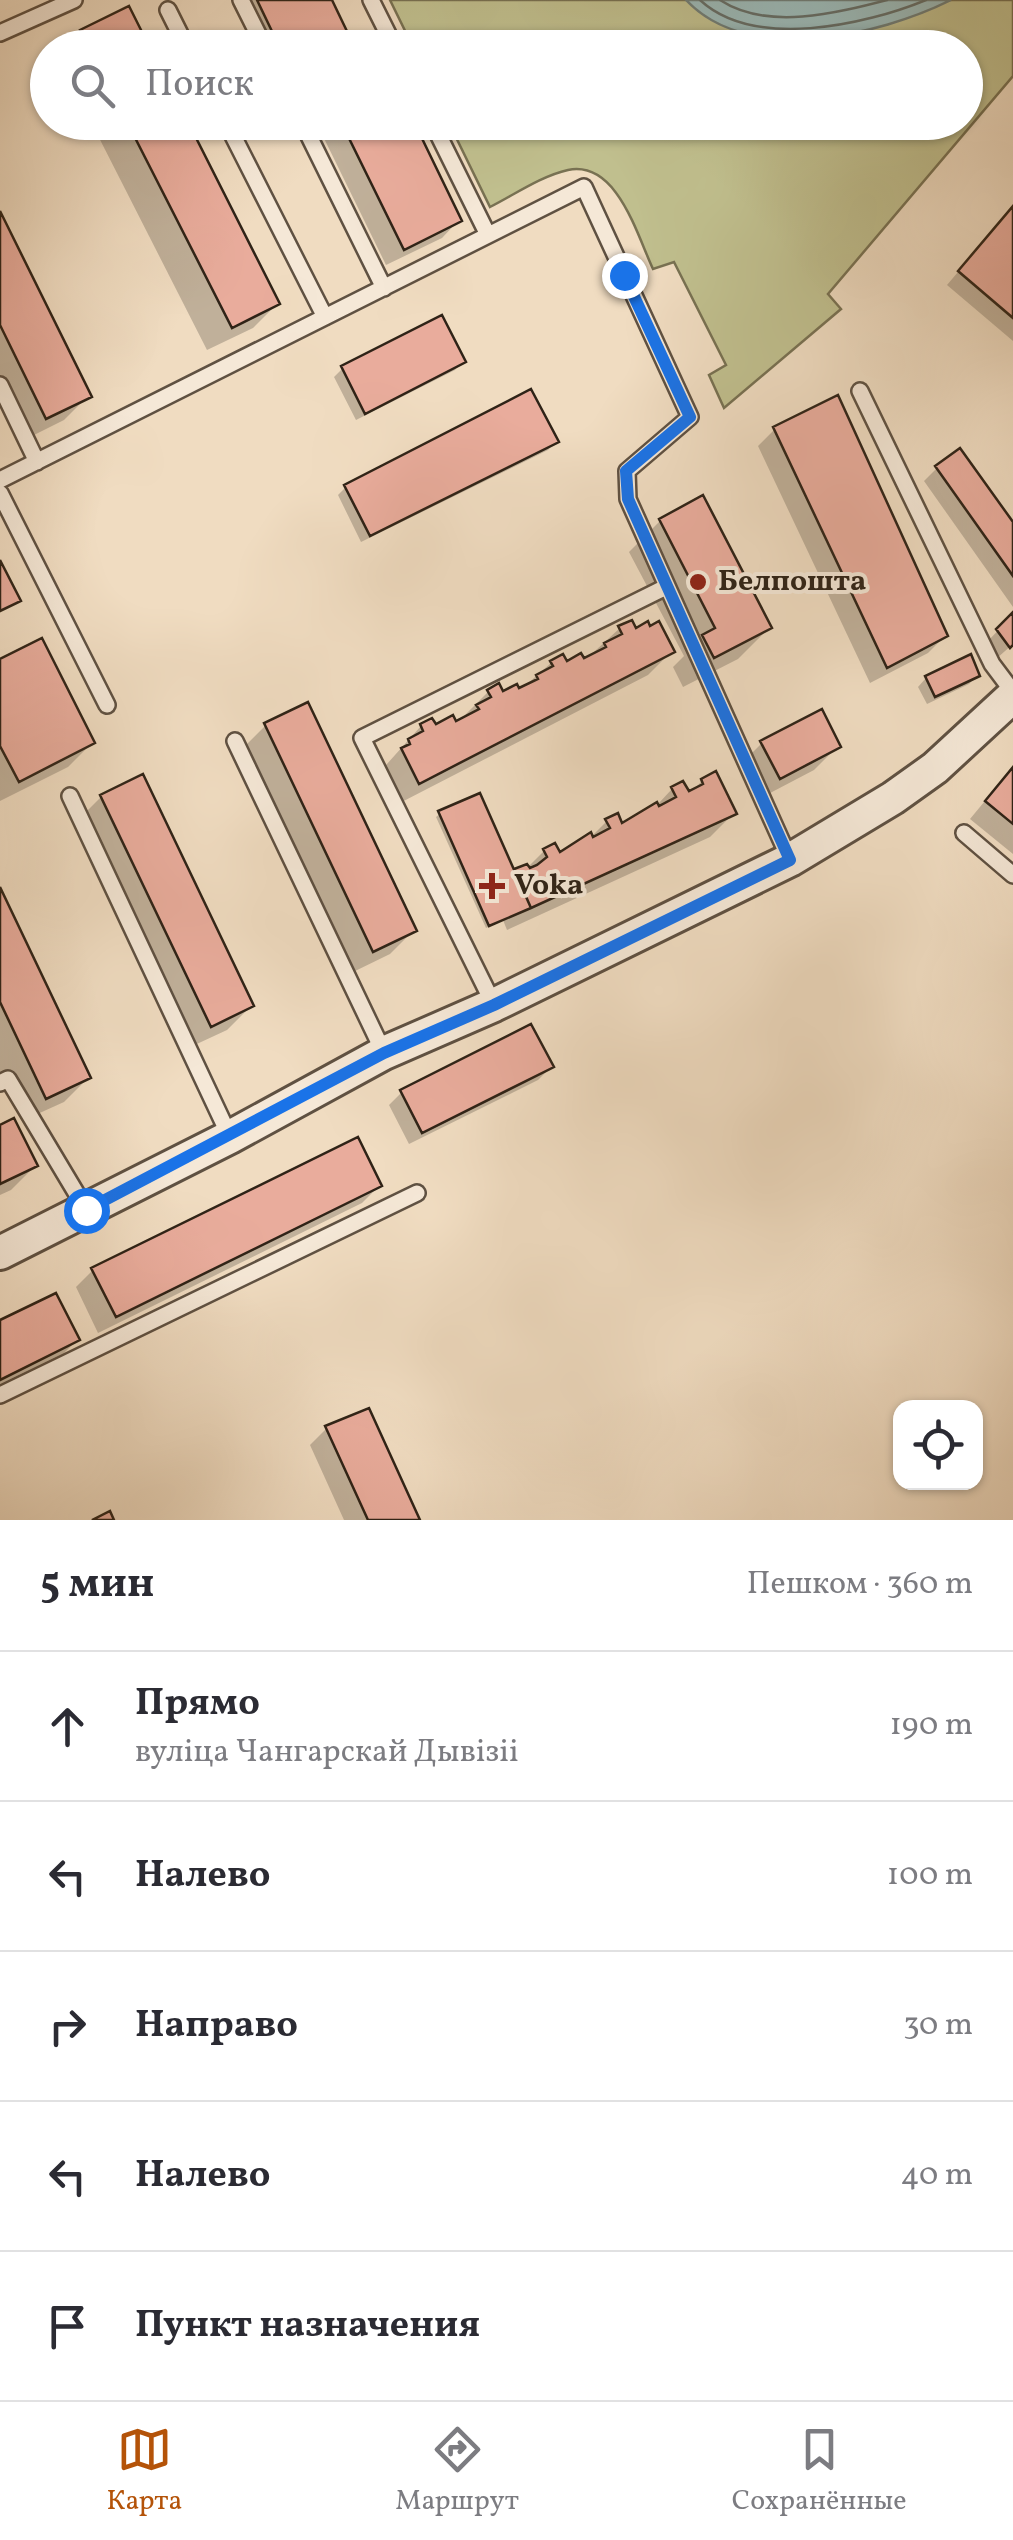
<!DOCTYPE html>
<html lang="ru">
<head>
<meta charset="utf-8">
<style>
	body { margin:0; font-family:Vollkorn,serif; background:#f2f2f3; color:#2b2b33 }
	.controls { position:absolute; right:30px; bottom:30px; display:grid; overflow:hidden; border-radius:20px; box-shadow:0 2px 8px #0004 }
	.controls button { width:90px; height:90px; display:grid; place-items:center; padding:0; border:0; border-bottom:2px solid #e1e1e2; background:#fff; color:#2b2b33; font:50px sans-serif }
	.stop { position:absolute; width:30px; height:30px; margin:-22px; border:8px solid #1a73e8; border-radius:50%; background:#fff }
	.stop.end { background:#1a73e8; border-color:#fff; box-shadow:0 2px 10px #0008 }
	.list { margin:0; padding:0; list-style:none }
	h2 { display:flex; justify-content:space-between; align-items:center; height:130px; margin:0; padding:0 40px; font-size:42px }
	h2 small { font-size:32px; font-weight:400; color:#7c7c81 }
	.list li { display:grid; grid-template-columns:65px 1fr auto; gap:30px; align-items:center; box-sizing:border-box; height:150px; padding:0 40px; border-top:2px solid #e1e1e2 }
	.list b { display:block; font-size:38px; white-space:nowrap }
	.list p { margin:0; font-size:32px; white-space:nowrap; color:#7c7c81 }
	.list em { font-size:32px; font-style:normal; color:#7c7c81 }
	.icon { flex:none; width:55px; height:55px; fill:none; stroke:currentColor; stroke-width:2; stroke-linecap:round; stroke-linejoin:round }
	.map { position:relative; flex:none; width:1013px; height:1520px; overflow:hidden }
	.search { position:absolute; background:#fff; box-shadow:0 2px 8px #0004; left:30px; right:30px; top:30px; height:110px; display:flex; align-items:center; gap:25px; box-sizing:border-box; padding:0 35px; border-radius:55px; color:#7c7c81; font-size:38px }
	.sheet { height:880px; background:#fff }
	nav { display:flex; justify-content:space-around; align-items:center; box-sizing:border-box; height:140px; border-top:2px solid #e1e1e2; background:#fff; font-size:28px; color:#7c7c81 }
	nav a { display:grid; justify-items:center; gap:5px }
	nav .on { color:#b45309 }
	.map>svg:first-child { display:block }
	.green { fill:#c0bf8e; stroke:#787152; stroke-width:2.5 }
	.water { fill:#9bbab9; stroke:#707e78; stroke-width:2.5 }
	.shadow { fill:#0003 }
	.lines { fill:none; stroke-linecap:round; stroke-linejoin:round }
	.shore { stroke:#656e68; stroke-width:2.5 }
	.building { fill:#e9ac9c; stroke:#2f2317; stroke-width:2.5 }
	.service-casing { stroke:#5f5142; stroke-width:20 }
	.minor-casing { stroke:#5f5142; stroke-width:38 }
	.service { stroke:#f5e8d7; stroke-width:15 }
	.minor { stroke:#f5e8d7; stroke-width:32 }
	.route { stroke:#1a73e8; stroke-width:12 }
	.poi-dot { fill:#8f2418; stroke:#f5e8d7; stroke-width:4 }
	.labels { text-anchor:middle; dominant-baseline:central; stroke-width:8; stroke-linejoin:round; paint-order:stroke }
	.poi-label { font-size:30px; font-weight:bold; fill:#2f2317; stroke:#f5e8d7; text-anchor:start }
</style>
</head>
<body>
<div class="map">
<svg width="1013" height="1520" viewBox="0 0 1013 1520">
	<rect width="100%" height="100%" fill="#f0dcc1"/>
	<filter id="stains"><feTurbulence type="fractalNoise" baseFrequency=".002" numOctaves="4"/><feColorMatrix values="0 0 0 0 .2 0 0 0 0 .09 0 0 0 0 .02 0 0 0 .5 -.17"/></filter>
	<radialGradient id="worn" r=".72"><stop offset=".6" stop-color="#630" stop-opacity="0"/><stop offset="1" stop-color="#630" stop-opacity=".3"/></radialGradient>
	<path class="green" d="M390,0H1013V76L828,294L841,309L724,408L709,375L726,365L674,262L653,269C637,235 617,160 568,170C541,176 514,195 490,207L449,123L966,122V48L413,47Z"/>
	<path class="water" d="M686,0H951C879,36 748,66 686,0Z"/>
	<path class="shadow" d="M232,0H329L352,48H255Z
		M82,32L147,48H66Z
		M91,122H185L277,304L253,328L207,350Z
		M316,122H411L459,220L442,238L386,265Z
		M1013,207V341L947,285Z
		M0,217L88,396L64,420L22,441L0,397Z
		M463,361L455,370L356,420L334,377L343,368Z
		M775,429L945,636L928,653L870,683L758,446Z
		M556,441L548,450L361,542L338,495L346,487Z
		M937,468L1013,526V607L924,481Z
		M660,521L769,628L738,659L683,687L673,667L684,656L629,552Z
		M1013,615V644L996,659L985,644Z
		M620,628L635,631L672,651L648,675L394,806L378,774L421,726L455,724L466,718L464,716L488,692L498,687L502,694L518,692L551,663L583,662Z
		M0,662L92,743L68,767L0,801Z
		M977,676L969,684L927,704L918,687L926,678Z
		M266,725L414,930L390,954L349,974L242,749Z
		M762,743L838,746L814,770L755,801L738,767Z
		M1013,767V854L970,819Z
		M702,781L734,813L710,837L507,930L503,920L486,928L436,817L440,814L513,873L526,869L544,851L559,855L591,837L607,821L621,826L658,804L672,789L688,795Z
		M101,797L251,1006L227,1030L186,1049L77,821Z
		M0,893L88,1078L64,1102L22,1121L0,1076Z
		M551,1067L538,1080L409,1144L389,1105L402,1092Z
		M0,1127L35,1166L11,1190L0,1195Z
		M379,1186L362,1203L98,1333L76,1287L93,1270Z
		M0,1323L77,1340L64,1353L0,1384Z
		M327,1428L417,1520H344L310,1445Z"/>
	<g class="lines">
		<path class="shore" d="M700,0C754,50 865,25 926,0
			M720,0C767,31 837,13 887,0"/>
	</g>
	<path class="building" d="M257,0H332L355,48H280Z
		M129,6L150,48H89L80,30Z
		M127,122H188L280,304L232,328Z
		M341,122H414L462,221L404,250Z
		M1013,206V318L958,271Z
		M0,211L92,397L46,419L0,325Z
		M442,315L466,362L365,414L341,366Z
		M531,389L559,442L370,536L344,485Z
		M838,395L948,636L887,668L773,427Z
		M960,448L1013,522V576L935,466Z
		M703,495L772,628L714,658L702,635L715,628L659,519Z
		M0,560L21,601L0,611Z
		M1013,612V645L1010,648L996,629Z
		M632,620L636,628L648,621L650,626L659,621L675,652L419,784L401,748L410,744L408,739L423,731L420,724L432,718L436,724L453,715L456,721L479,709L476,705L491,697L487,690L499,683L503,691L517,684L519,688L538,679L536,675L553,666L550,661L563,654L567,661L581,653L584,658L606,647L604,643L622,634L618,626Z
		M42,638L95,743L19,782L0,746V659Z
		M971,654L980,676L935,697L925,676Z
		M308,702L417,931L373,952L264,723Z
		M822,709L841,747L780,779L760,741Z
		M1013,767V824L985,801Z
		M716,771L737,814L531,908L514,869L527,864L530,868L537,865L547,857L543,849L555,843L560,852L591,832L593,837L610,828L605,819L618,813L622,823L657,802L659,806L676,797L671,787L683,781L689,791L703,784L701,779Z
		M143,774L254,1006L211,1027L100,795Z
		M480,793L531,908L489,926L438,811Z
		M0,887L91,1078L46,1099L0,1002Z
		M531,1024L554,1067L422,1133L400,1090Z
		M14,1118L38,1166L0,1184V1125Z
		M358,1137L382,1186L116,1317L91,1268Z
		M56,1293L80,1340L0,1380V1320Z
		M369,1408L420,1520H368L325,1426Z
		M110,1511L114,1520H92Z"/>
	<g class="lines">
		<defs>
			<path id="service" d="M241,0L265,48
				M371,0L395,48
				M168,10L187,48
				M0,33L74,0
				M226,122L325,317
				M302,122L384,288
				M432,122L488,235
				M0,385L37,462
				M860,391L992,664L1013,692
				M0,480L584,187L690,417L627,471L628,499L790,860
				M0,493L107,705
				M235,741L384,1053
				M70,796L230,1137
				M964,833L1013,875
				M494,1005L362,738L666,587
				M0,1083L8,1079L87,1211
				M0,1395L417,1193"/>
			<path id="minor" d="M0,1253L230,1137L384,1053L494,1005L790,860L893,798L935,768L1013,696"/>
		</defs>
		<use href="#service" class="service-casing"/>
		<use href="#minor" class="minor-casing"/>
		<use href="#service" class="service"/>
		<use href="#minor" class="minor"/>
	</g>
	<g class="lines">
		<path class="route" d="M86,1210L384,1053L494,1005L790,860L628,499L626,471L690,417L624,275"/>
	</g>
	<g class="poi-dot">
		<circle cx="698" cy="582" r="10"/>
		<path d="M487 871h10v10h10v10h-10v10h-10v-10h-10v-10h10z"/>
	</g>
	<g class="labels">
		<g class="poi-label">
			<text x="718" y="582">Белпошта</text>
			<text x="514" y="886">Voka</text>
		</g>
	</g>
	<rect width="100%" height="100%" filter="url(#stains)"/>
	<rect width="100%" height="100%" fill="url(#worn)"/>
</svg>
<div class="controls">
<button><svg class="icon" aria-label="locate" viewBox="0 0 24 24"><circle cx="12" cy="12" r="6"/><path d="M12 2v4M12 18v4M2 12h4M18 12h4"/></svg></button>
</div>
<div class="stop" style="left:86px;top:1210px"></div>
<div class="stop end" style="left:624px;top:275px"></div>
<div class="search"><svg class="icon" aria-label="search" viewBox="0 0 24 24"><circle cx="10" cy="10" r="6"/><path d="M15 15l6 6"/></svg>Поиск</div>
</div>
<section class="sheet">
<h2>5 мин<small>Пешком · 360 m</small></h2>
<ul class="list">
<li><svg class="icon" aria-label="ahead" viewBox="0 0 24 24"><path d="M12 20V5M6 11l6-6 6 6"/></svg><div><b>Прямо</b><p>вуліца Чангарскай Дывізіі</p></div><em>190 m</em></li>
<li><svg class="icon" aria-label="left" viewBox="0 0 24 24"><path d="M17 20v-9H6M10 6l-5 5 5 5"/></svg><div><b>Налево</b></div><em>100 m</em></li>
<li><svg class="icon" aria-label="right" viewBox="0 0 24 24"><path d="M7 20v-9h11M14 6l5 5-5 5"/></svg><div><b>Направо</b></div><em>30 m</em></li>
<li><svg class="icon" aria-label="left" viewBox="0 0 24 24"><path d="M17 20v-9H6M10 6l-5 5 5 5"/></svg><div><b>Налево</b></div><em>40 m</em></li>
<li><svg class="icon" aria-label="arrive" viewBox="0 0 24 24"><path d="M6 21V4h12l-3 4 3 4H6"/></svg><div><b>Пункт назначения</b></div></li>
</ul>
</section>
<nav>
<a class="on"><svg class="icon" aria-label="map" viewBox="0 0 24 24"><path d="M3 6l6-2 6 2 6-2v14l-6 2-6-2-6 2zM9 4v14M15 6v14"/></svg>Карта</a>
<a><svg class="icon" aria-label="directions" viewBox="0 0 24 24"><path d="M12 3l9 9-9 9-9-9zM9 14v-3h6M13 9l2 2-2 2"/></svg>Маршрут</a>
<a><svg class="icon" aria-label="saved" viewBox="0 0 24 24"><path d="M7 4h10v16l-5-4-5 4z"/></svg>Сохранённые</a>
</nav>
</body>
</html>
